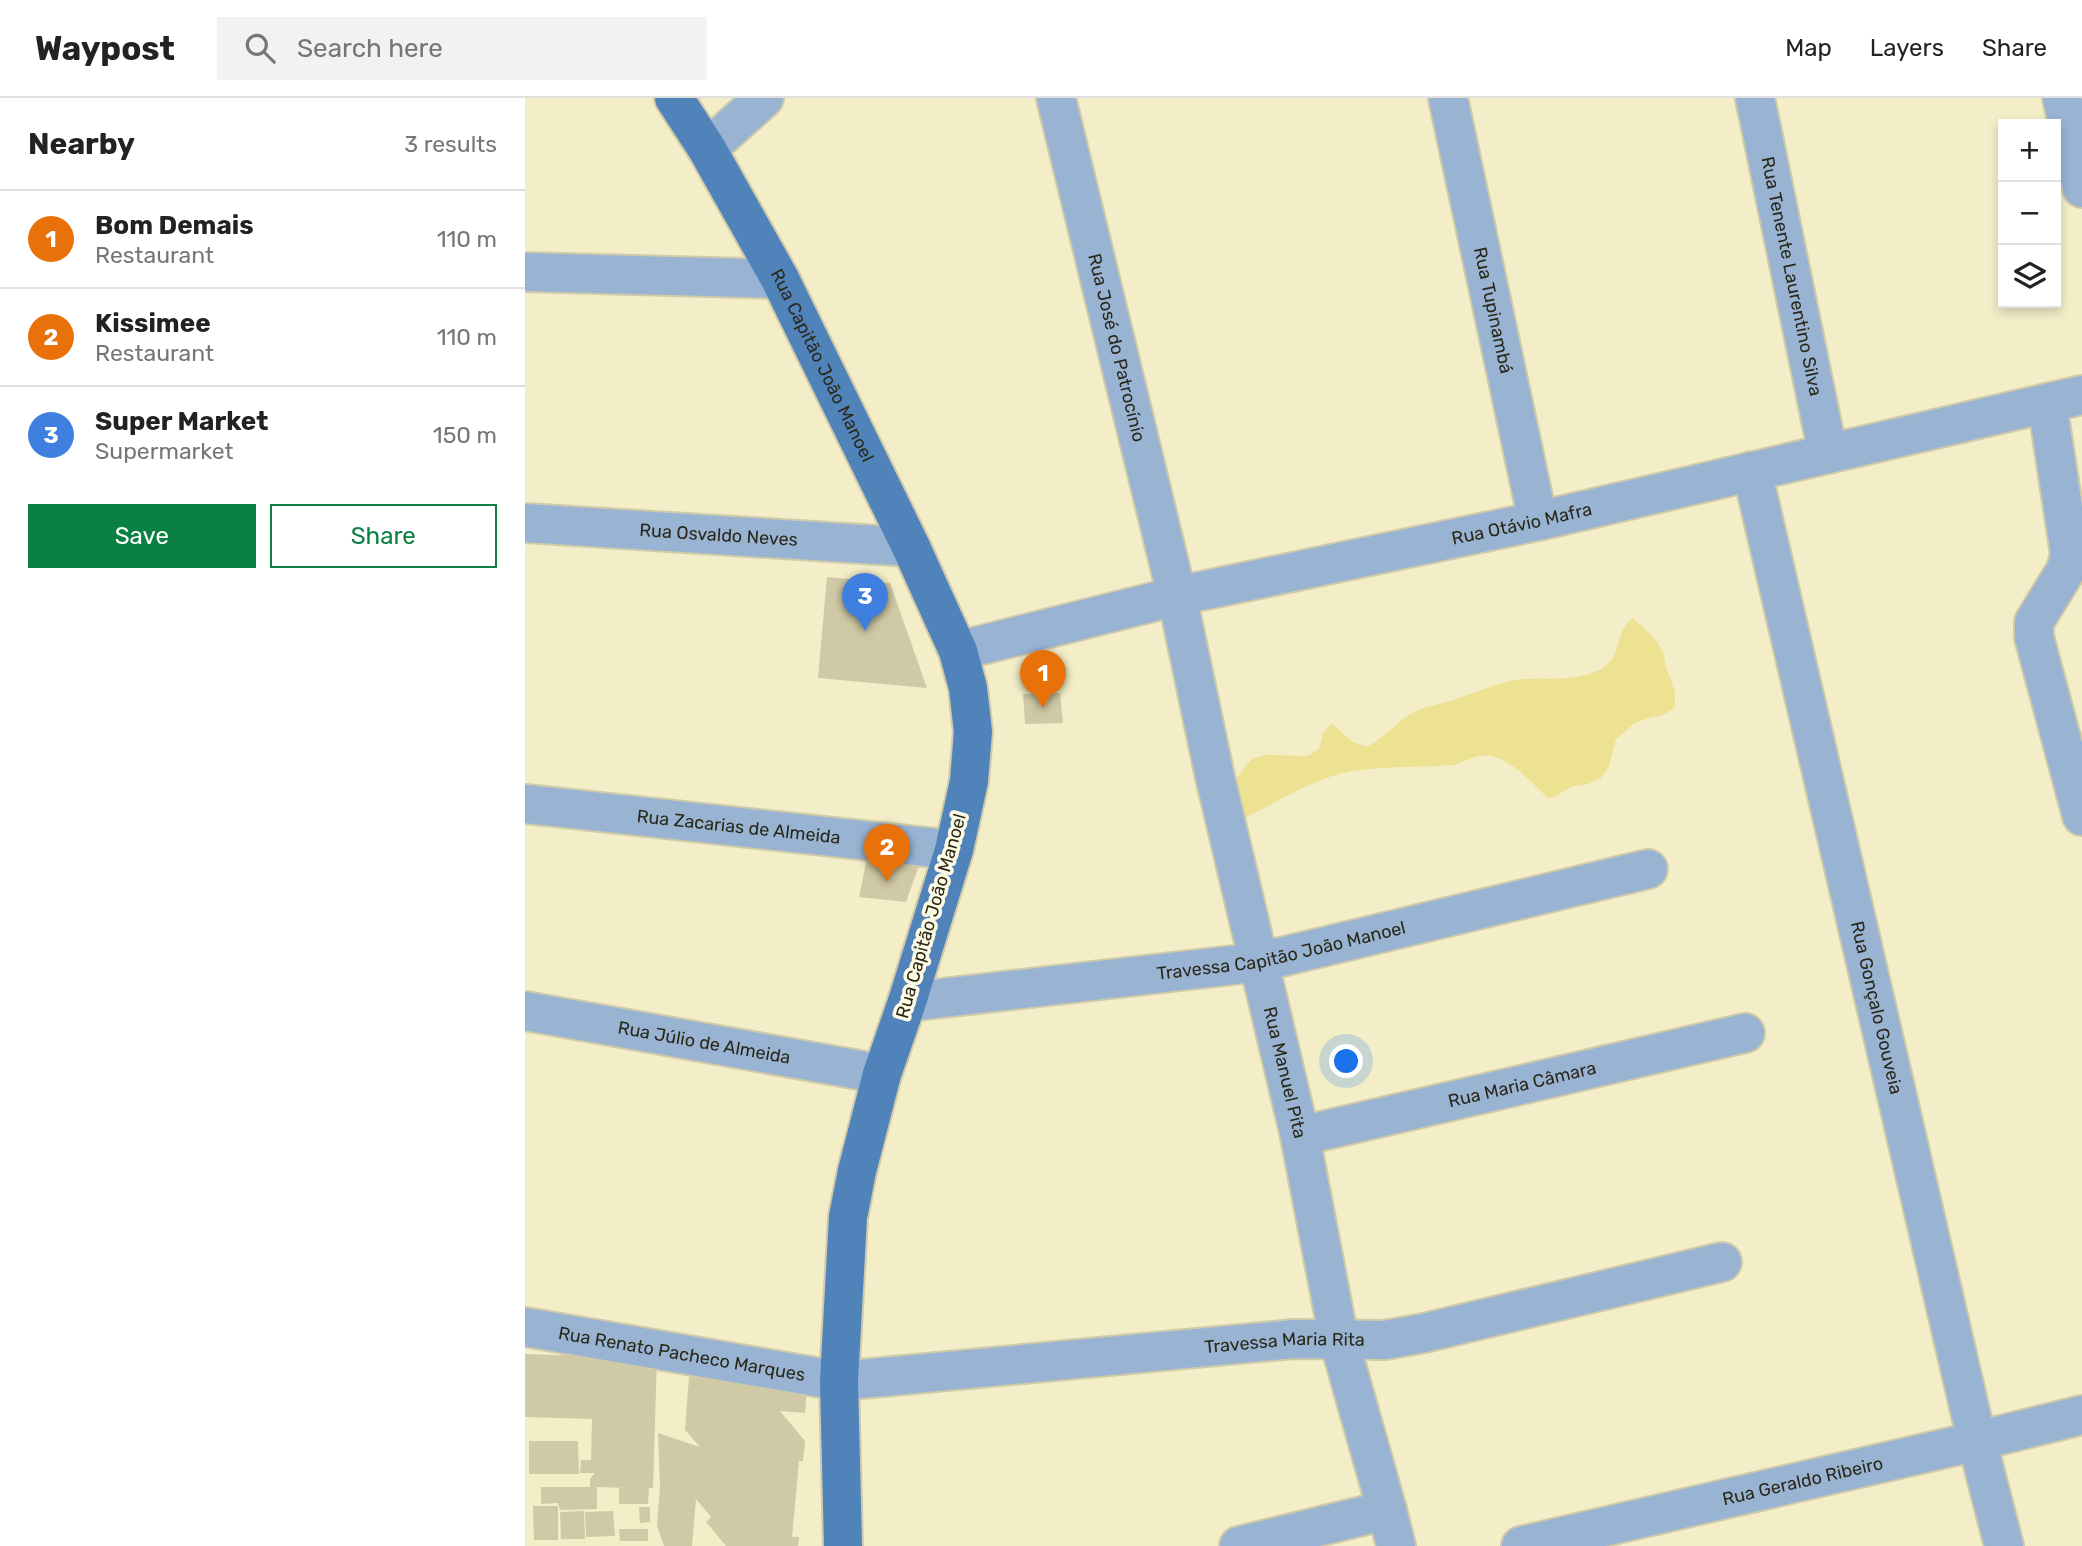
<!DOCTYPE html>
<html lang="en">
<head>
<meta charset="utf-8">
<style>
	body { margin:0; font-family:Rubik,sans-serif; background:#f2f2f2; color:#222 }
	.controls { position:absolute; right:21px; top:21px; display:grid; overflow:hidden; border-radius:0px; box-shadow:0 4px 10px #0003 }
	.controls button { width:63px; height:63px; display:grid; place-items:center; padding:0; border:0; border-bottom:2px solid #e0e0e0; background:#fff; color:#222; font:35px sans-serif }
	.you { position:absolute; left:822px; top:964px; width:24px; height:24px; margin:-18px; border:5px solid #fff; border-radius:50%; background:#1a73e8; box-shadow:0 0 0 10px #1a73e833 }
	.badge { display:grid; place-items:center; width:46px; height:46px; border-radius:50%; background:#0b8043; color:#fff; font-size:23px; font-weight:700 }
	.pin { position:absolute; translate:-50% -58px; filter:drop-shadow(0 2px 4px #0008) }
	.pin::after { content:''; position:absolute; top:37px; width:24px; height:21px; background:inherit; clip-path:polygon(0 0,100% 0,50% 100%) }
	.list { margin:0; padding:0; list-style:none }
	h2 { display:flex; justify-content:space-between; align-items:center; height:91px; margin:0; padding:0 28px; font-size:30px }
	h2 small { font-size:23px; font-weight:400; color:#767676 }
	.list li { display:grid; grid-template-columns:46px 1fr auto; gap:21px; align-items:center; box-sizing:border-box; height:98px; padding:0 28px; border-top:2px solid #e0e0e0 }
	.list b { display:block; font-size:26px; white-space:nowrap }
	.list p { margin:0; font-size:23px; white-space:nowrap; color:#767676 }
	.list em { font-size:23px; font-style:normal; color:#767676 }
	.actions { display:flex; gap:14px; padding:21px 28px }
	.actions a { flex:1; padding:16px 0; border:2px solid #0b8043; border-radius:0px; text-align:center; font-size:24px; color:#0b8043 }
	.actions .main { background:#0b8043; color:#fff }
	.icon { flex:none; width:38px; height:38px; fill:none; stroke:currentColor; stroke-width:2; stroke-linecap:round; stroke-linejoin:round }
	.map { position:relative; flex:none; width:1557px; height:1448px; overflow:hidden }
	header { display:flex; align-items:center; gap:42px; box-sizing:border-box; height:98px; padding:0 35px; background:#fff; border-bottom:2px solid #e0e0e0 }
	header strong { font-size:33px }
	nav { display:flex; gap:38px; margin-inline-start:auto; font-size:24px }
	.search { width:490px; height:63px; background:#f2f2f2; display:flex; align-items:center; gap:18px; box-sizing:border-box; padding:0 24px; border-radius:0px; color:#767676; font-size:26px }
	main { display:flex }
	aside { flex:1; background:#fff }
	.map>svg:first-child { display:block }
	.green { fill:#ede192 }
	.building { fill:#cfc9a5 }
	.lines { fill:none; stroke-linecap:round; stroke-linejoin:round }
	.minor-casing { stroke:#cfcaa9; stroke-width:42 }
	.major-casing { stroke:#cfcaa9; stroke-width:42 }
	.minor { stroke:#99b4d3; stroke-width:38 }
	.major { stroke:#5183bb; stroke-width:38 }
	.labels { text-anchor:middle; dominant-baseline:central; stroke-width:7; stroke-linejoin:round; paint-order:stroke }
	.street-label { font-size:18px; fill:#2a281a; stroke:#fefbe4 }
</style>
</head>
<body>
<header>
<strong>Waypost</strong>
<div class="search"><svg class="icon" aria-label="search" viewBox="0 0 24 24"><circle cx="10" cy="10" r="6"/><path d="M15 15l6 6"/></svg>Search here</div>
<nav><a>Map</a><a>Layers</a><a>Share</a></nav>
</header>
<main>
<aside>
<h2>Nearby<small>3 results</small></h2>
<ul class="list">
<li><span class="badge" style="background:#e8710a">1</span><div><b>Bom Demais</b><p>Restaurant</p></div><em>110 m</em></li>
<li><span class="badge" style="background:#e8710a">2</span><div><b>Kissimee</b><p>Restaurant</p></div><em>110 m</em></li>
<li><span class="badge" style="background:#3f7fe0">3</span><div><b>Super Market</b><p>Supermarket</p></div><em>150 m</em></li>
</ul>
<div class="actions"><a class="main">Save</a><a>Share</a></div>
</aside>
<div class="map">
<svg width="1557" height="1448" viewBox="0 0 1557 1448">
	<rect width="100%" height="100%" fill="#f3eec8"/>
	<path class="green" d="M1108,520L1130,541L1138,554L1141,569L1150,594V610L1138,617L1123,620L1110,625L1091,641L1084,668L1076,680L1063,686L1049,688L1024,701C1007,686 981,653 954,658C946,659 937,665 928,667C890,670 851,667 814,676C784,684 748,706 720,720L713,718L703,694L718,671L727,661L740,657L783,658L794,651L798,636L806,625L828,644L841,649C858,641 869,627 884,617C897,608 914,607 929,602C946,596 963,589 980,584C1012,576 1049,588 1079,569C1092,561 1092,544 1098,532C1100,527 1104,523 1108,520Z"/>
	<path class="building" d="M302,479L365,485L402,590L293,580Z
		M535,595L538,625L500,626L498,596Z
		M345,745L395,765L381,804L334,799Z
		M0,1256L132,1260L128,1390H124L123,1406H94V1390H103L72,1389V1411L35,1412L33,1405L16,1406V1389H65V1381L70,1375H55L56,1362H66L67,1321L0,1319Z
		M164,1279L282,1290L280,1315L255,1313L280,1343L278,1363H274L267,1439H274L273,1448H201L181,1424L186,1419L171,1401L167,1448H139L132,1428L135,1389L133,1335L175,1349L160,1332Z
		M4,1343H53L54,1376H4Z
		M8,1408H33V1442H9Z
		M114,1409H125V1424L115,1425Z
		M59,1413L60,1441H36L35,1414Z
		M88,1413L90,1438L61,1439L60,1414Z
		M94,1431H123V1443H95Z"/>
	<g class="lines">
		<defs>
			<g id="minor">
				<path id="s1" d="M531,0L652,498L690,679L775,1038L814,1242L862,1412L871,1448"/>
				<path id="s2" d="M923,0L1013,423"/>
				<path id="s3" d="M1230,0L1303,356"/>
				<path d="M1537,0L1557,90"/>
				<path d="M182,51L239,0"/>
				<path d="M0,174L255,181"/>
				<path d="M1522,305L1545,456L1541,472L1509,524V539L1557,718"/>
				<path id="s4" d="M1227,373L1452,1343L1479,1448"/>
				<path id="s5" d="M0,425L386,449"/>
				<path id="s6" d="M433,553L652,498L1013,423L1557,297"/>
				<path id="s7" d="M0,706L429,752"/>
				<path id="s8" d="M382,904L735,864L1123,771"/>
				<path id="s9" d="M0,913L357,976"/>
				<path id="s10" d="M775,1038L1220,935"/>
				<path id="s11" d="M0,1229L314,1283L769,1241L860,1242L899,1235L1197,1164"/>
				<path d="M714,1448L862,1412"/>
				<path id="s12" d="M996,1448L1452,1343L1557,1317"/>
			</g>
			<g id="major">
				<path id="s13" d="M149,0L182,51L255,181L386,449L433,553L443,590L448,634L444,683L429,752L382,904L357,976L332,1073L323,1119L314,1283L318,1448"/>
			</g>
		</defs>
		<use href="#minor" class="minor-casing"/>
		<use href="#major" class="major-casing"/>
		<use href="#minor" class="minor"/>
		<use href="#major" class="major"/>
	</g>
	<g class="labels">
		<g class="street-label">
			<text stroke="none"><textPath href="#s3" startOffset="182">Rua Tenente Laurentino Silva</textPath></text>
			<text stroke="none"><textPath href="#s2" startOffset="217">Rua Tupinambá</textPath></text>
			<text stroke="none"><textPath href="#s1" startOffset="257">Rua José do Patrocínio</textPath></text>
			<text stroke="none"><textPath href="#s13" startOffset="306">Rua Capitão João Manoel</textPath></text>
			<text stroke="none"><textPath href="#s6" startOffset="578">Rua Otávio Mafra</textPath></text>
			<text stroke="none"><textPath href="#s5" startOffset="194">Rua Osvaldo Neves</textPath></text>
			<text stroke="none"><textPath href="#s7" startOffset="215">Rua Zacarias de Almeida</textPath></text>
			<text transform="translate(406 818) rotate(-74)">Rua Capitão João Manoel</text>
			<text stroke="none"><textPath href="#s8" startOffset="378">Travessa Capitão João Manoel</textPath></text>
			<text stroke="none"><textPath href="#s4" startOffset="551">Rua Gonçalo Gouveia</textPath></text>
			<text stroke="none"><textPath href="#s9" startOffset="182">Rua Júlio de Almeida</textPath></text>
			<text stroke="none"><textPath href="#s1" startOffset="1001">Rua Manuel Pita</textPath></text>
			<text stroke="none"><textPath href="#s10" startOffset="228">Rua Maria Câmara</textPath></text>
			<text stroke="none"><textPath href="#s11" startOffset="766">Travessa Maria Rita</textPath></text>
			<text stroke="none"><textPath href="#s11" startOffset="159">Rua Renato Pacheco Marques</textPath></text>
			<text stroke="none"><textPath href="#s12" startOffset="289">Rua Geraldo Ribeiro</textPath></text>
		</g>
	</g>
</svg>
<div class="controls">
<button>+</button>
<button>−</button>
<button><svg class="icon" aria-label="layers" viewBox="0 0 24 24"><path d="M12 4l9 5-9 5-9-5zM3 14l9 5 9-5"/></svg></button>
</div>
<div class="you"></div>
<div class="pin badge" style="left:518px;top:610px;background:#e8710a">1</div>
<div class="pin badge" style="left:362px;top:784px;background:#e8710a">2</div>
<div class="pin badge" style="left:340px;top:533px;background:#3f7fe0">3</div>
</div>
</main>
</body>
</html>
